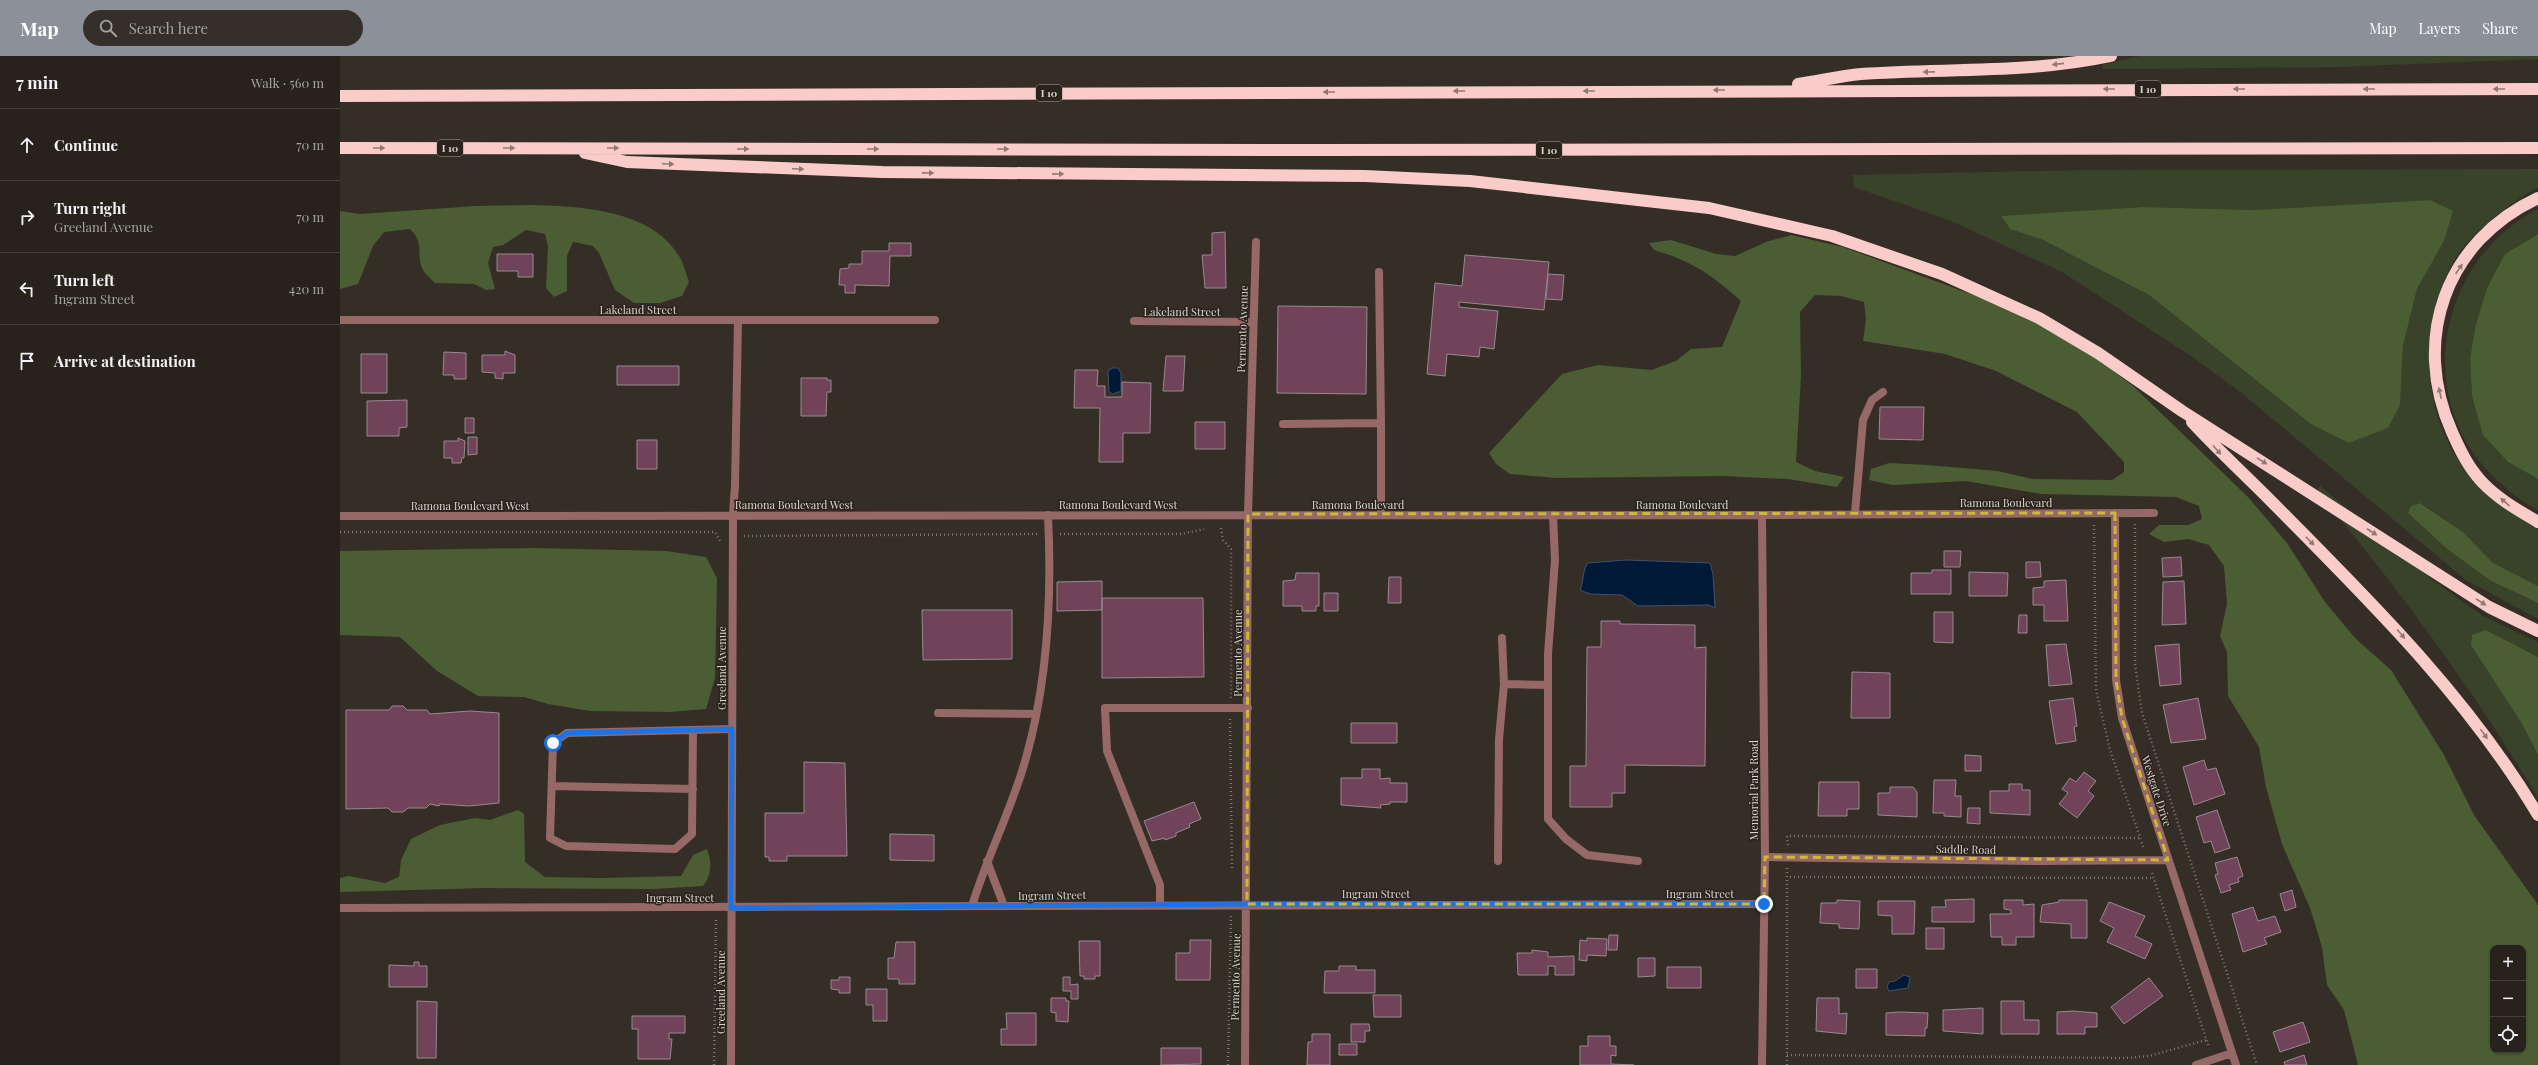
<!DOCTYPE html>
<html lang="en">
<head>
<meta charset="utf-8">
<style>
	body { margin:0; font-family:"Playfair Display",serif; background:#342f2a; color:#f1f3f6 }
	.controls { position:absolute; right:12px; bottom:12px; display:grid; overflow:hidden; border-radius:8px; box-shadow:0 1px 3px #0004 }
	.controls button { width:36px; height:36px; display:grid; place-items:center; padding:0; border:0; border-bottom:1px solid #443f3b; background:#28221d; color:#f1f3f6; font:20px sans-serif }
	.stop { position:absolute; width:12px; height:12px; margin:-9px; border:3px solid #1a73e8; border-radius:50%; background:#fff }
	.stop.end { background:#1a73e8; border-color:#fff; box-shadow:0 1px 4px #0008 }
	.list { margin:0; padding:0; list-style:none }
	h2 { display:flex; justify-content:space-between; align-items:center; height:52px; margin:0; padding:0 16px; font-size:17px }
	h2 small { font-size:13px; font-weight:400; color:#a5a4a4 }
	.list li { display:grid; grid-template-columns:26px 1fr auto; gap:12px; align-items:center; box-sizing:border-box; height:72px; padding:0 16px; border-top:1px solid #443f3b }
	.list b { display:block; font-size:15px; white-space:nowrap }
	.list p { margin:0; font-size:13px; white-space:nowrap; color:#a5a4a4 }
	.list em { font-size:13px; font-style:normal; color:#a5a4a4 }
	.icon { flex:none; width:22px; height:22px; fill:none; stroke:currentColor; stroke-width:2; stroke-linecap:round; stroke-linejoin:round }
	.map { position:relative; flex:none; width:2198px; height:1009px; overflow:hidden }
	header { display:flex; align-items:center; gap:24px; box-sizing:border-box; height:56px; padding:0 20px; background:#8c9099; color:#fff }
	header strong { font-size:19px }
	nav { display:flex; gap:22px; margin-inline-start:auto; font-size:14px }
	.search { width:280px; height:36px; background:#342f2a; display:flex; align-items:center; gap:10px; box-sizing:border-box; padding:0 14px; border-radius:22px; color:#a5a4a4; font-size:15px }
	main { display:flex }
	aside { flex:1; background:#28221d }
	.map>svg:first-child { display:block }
	.green { fill:#384329; fill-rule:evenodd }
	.forest { fill:#4b5d32; fill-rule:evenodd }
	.water { fill:#011938; stroke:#425166 }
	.building { fill:#714358; stroke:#968a8f }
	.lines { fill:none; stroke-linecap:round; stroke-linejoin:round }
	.path { stroke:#7d7771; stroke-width:2.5; stroke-dasharray:1 3; stroke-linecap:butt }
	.service { stroke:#966967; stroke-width:8 }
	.minor { stroke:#966967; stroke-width:8 }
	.tertiary { stroke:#966967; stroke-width:8 }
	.motorway { stroke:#f9ccca; stroke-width:12 }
	.oneway { fill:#927874 }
	.route { stroke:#1a73e8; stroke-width:5 }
	.marked { fill:none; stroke:#d0b837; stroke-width:3; stroke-dasharray:8 5; stroke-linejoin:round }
	.labels { text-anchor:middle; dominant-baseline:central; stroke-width:3; stroke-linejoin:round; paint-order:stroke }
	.shield { fill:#2b241d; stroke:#a6a09b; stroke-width:1 }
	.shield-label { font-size:10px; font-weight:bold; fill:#dad5d1 }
	.street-label { font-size:11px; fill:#dad5d1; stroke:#2b241d }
</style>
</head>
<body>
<header>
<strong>Map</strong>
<div class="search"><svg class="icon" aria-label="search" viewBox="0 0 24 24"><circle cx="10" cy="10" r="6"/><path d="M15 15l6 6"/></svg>Search here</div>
<nav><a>Map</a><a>Layers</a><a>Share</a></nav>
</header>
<main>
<aside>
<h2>7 min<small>Walk · 560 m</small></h2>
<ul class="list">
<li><svg class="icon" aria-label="ahead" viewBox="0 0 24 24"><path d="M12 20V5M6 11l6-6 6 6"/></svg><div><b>Continue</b></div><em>70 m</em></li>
<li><svg class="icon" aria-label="right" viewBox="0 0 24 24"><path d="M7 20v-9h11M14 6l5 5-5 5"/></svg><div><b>Turn right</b><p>Greeland Avenue</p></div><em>70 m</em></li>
<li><svg class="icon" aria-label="left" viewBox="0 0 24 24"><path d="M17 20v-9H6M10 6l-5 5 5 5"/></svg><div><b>Turn left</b><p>Ingram Street</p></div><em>420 m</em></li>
<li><svg class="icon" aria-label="arrive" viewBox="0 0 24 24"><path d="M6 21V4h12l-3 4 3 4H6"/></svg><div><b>Arrive at destination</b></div></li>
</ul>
</aside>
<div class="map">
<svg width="2198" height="1009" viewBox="0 0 2198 1009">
	<rect width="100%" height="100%" fill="#352e27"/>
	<path class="green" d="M1800,0H2198V3L1999,11L1763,13L1762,9L1766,8Z
		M2198,113V132C2186,137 2175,146 2165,153C2144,168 2124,187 2111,210C2081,266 2081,344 2115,399C2136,431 2164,454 2198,472V530L2153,507L2123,476L2081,447L2068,457L2107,493L2151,525L2198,547V563L2126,524L1899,335L1851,300L1722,216L1611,165L1514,131L1513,119L1745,114ZM2090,144L2104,185L2077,233L2063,290L2060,349L2009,387L1972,369L1809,239L1703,184L1670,173L1661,161L1803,151L1914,154Z
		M2198,153V178L2165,198L2135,272L2130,303L2132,340L2168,406L2198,423V454C2183,447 2169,435 2157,424C2071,345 2097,205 2198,153Z
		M1980,430L2091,523L2143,560L2198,586V601L2146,574L2181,666L2198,699V742C2133,633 2059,533 1977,435Z"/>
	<path class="forest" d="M2090,144L2113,155L2104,185L2077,233L2063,290L2060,349L2048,372L2009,387L1972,369L1809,239L1703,184L1670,173L1661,160L1803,151L1914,154Z
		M189,149C238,150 311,153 339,200C344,208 346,218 349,226L342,240L320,247H294L275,234L259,197L253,190L233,186L227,200V235L214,241L206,232L208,190L205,178L186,174L163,189L153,191L148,207L155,233L146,234L134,228L95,227C91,223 84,217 82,212C76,197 85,187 70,173L44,176L33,190L18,228L0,233V155L20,158L136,150Z
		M2198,178V423L2168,406L2143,379L2132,340L2130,303L2135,272L2147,232L2165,198Z
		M1451,179L1503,191L1655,247L1722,276L1793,330L1908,441L1947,487L1985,546L2015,582L2051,614L2104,699L2134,759L2198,849V1009H2018L2004,954L1987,929L1982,891L1970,852L1942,788L1926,731L1919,691L1888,640L1887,596L1880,580L1887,548L1884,510L1869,489L1848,483L1824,486L1809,478L1819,469H1848L1862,463L1859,450L1836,441L1702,438L1626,425L1553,429L1529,424L1531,413L1549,407L1587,409L1658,415L1692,423L1772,424L1784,416V406L1737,356L1656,315L1605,298L1523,285L1526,263L1524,246L1501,240L1475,239L1460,256L1461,320L1456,406L1475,415L1504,421L1497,431L1448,423L1382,420L1217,422L1170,418L1156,408L1149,397L1222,318L1258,309L1311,314L1336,305L1351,293L1382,291L1401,245C1372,219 1352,205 1314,194L1309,187L1331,184L1376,198L1395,200L1426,186ZM2153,892H2183V994H2153Z
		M2080,447L2123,476L2153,507L2198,530V547L2151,525L2107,493L2068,457L2071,450Z
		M193,492L326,495L366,501L377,522L375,622L366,653L329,656L250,655L208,648L184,641L138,640L97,615L60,581L0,579V495Z
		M2146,574L2198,601V699L2181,666L2131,589L2132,579Z
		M178,754L184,758L185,806L205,821L261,822L341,820L353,799L367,793C372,806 372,819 363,830L314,833L147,832L0,836V822L9,820L45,827L59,821L61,804L71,783L100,769L135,762L150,764Z"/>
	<path class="water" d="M772,312H778L781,317V335L773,338L769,336L768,315Z
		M1286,504L1370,507L1373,518L1375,552L1369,549L1298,550L1282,539L1250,538L1240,534C1244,526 1242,514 1248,507Z
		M1564,919L1570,921L1568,932L1549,935L1547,931L1549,926L1555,925Z"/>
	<path class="building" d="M885,176L886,232H865L862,199H872V177Z
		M549,187H571V200H550L549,230L515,229V237H505V229H499L500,213L509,212V208H522V195H549Z
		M157,198H193V221H178V215H157Z
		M1125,199L1209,206L1204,254L1119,246V251L1158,255L1154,293L1140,291L1139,301L1107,298L1105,320L1087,318L1095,227L1122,230Z
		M1208,218L1224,219L1222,244L1206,243Z
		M938,250L1027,251L1026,338L937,337Z
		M165,295L175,299V317H163V323L155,322V317L142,316V299H165Z
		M104,296L126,297V323H114V319H103Z
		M21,298H47V337H21Z
		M826,300H845L843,335H823Z
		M277,310H339V329H277Z
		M735,314H758L757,330H765V341H782V326L811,327L810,377H783V406H759L760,352H734Z
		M461,322H487V324H491V336H487L486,360H461Z
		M67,344V371L59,372V380H27V345Z
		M1540,351H1584L1583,384L1539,383Z
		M125,362H134V377H125Z
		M855,366H885V393H855Z
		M128,381H137V398L128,399Z
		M118,382L125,385L124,402H122L121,407H112V402H104V385H118Z
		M297,384H317V413H297Z
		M1604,495H1621L1620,511H1604Z
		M1841,501L1842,520L1823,521L1822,502Z
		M1686,506H1700L1701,521L1686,522Z
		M1592,514H1611V538H1571V517H1592Z
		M1629,516L1668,517L1667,540H1629Z
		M956,517H979V550H976V555H962V550H943V525L955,524Z
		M1049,521H1061V547H1048Z
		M1726,524L1728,565H1704V549H1693V532L1704,531V525Z
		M762,525V554L717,555V526Z
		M1844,525L1846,568L1822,569L1823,526Z
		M984,537H998V555H984Z
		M762,542H863L864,621L762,622Z
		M582,554H672V603L583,604Z
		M1594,556H1613V587L1594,586Z
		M1679,559H1687V577H1678Z
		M1261,565H1280V568L1355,569V592L1366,591L1365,710L1285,709V737H1272V751H1230V710H1246L1247,591H1261Z
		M1726,588L1732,628L1709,630L1706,589Z
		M1839,588L1841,628L1820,630L1815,590Z
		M1512,616L1550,617V662H1511Z
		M1733,642L1737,670L1734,671L1736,685L1716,688L1709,645Z
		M1858,642L1866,683L1831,687L1823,649Z
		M52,650H63L67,654H87L90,658L130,655L159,657V747L129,750L100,748L99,750L90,748L86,752H68L63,756H52L48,752L6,753V654H49Z
		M1011,667H1057V687H1011Z
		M1625,699L1641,700V715H1625Z
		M1864,704L1867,714L1876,712L1885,738L1854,749L1843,711Z
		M464,706L505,707L507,800H447V805H429V801H425V757H464Z
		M1022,713H1040V723L1050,722V727H1067V746H1050V748L1040,749L1041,752L1001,749V722H1022Z
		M1744,716L1756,725L1748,735L1754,740L1737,762L1719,748L1728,737L1722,733L1730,722L1736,726Z
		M1594,724H1616L1615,740H1621V761L1604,760V757H1593Z
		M1479,726H1519V753H1507V760H1478Z
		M1669,728H1682V734H1690V759L1650,757V735H1669Z
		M1550,731H1573L1577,736V761L1538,759V737H1550Z
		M854,746L861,763L849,768L850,771L836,777V780L825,784V782L812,785L804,765Z
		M1628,752H1640V768L1627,767Z
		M1877,754L1890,792L1875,797L1871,785L1864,787L1856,761Z
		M550,778L594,779V805L550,804Z
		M1897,801L1903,820L1898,822L1899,826L1889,829L1891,834L1881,837L1875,819L1878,818L1875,807Z
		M1952,834L1956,851L1945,855L1940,838Z
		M1634,843V866H1592V851H1606L1605,844Z
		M1497,844L1520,845L1519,873L1499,872V868L1480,867L1481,847H1497Z
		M1664,844H1683V849L1694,848V881H1676V889H1662V881H1651L1650,858H1671V854L1664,853Z
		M1719,844H1747V882H1731V868L1700,866L1702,849L1719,846Z
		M1538,845H1575L1574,878H1552V860L1538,859Z
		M1769,846L1805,860L1795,880L1812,888L1805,903L1767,886L1774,872L1760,865Z
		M1913,851L1918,865L1935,860L1941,876L1924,882L1927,888L1903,896L1892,858Z
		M1586,872H1604V893H1586Z
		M1269,879H1278L1277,894H1268Z
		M1247,882L1267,883L1266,900L1247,899V905L1239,904L1240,884L1247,885Z
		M850,884H871L870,924H836V897H850Z
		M739,885H760V920H755V923H744V920H740Z
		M556,886H575V928H559V923H548V902H554Z
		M1192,894L1208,896V901L1234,900V919H1215V910H1208V919H1178L1177,897H1192Z
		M1298,902H1315V920L1298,921Z
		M74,906H79V910H87V931H49V909L74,910Z
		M999,910H1016V914H1035V937H984L985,915H999Z
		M1327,911H1361V932H1327Z
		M1516,913H1537V932H1516Z
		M499,921H510V937H499V934L491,933V924H499Z
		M723,921H730V929L738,928V943H731V935H723Z
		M1809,922L1823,940L1784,968L1771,951Z
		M526,933H547V965H533V949H526Z
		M1033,939H1061V961H1034Z
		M711,942H726V945H729L728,966L716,965V957L711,956Z
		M1477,942H1499V958L1507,957L1506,978L1476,975Z
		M77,945L97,946L96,1002H77Z
		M1661,945H1684V964H1699V978H1661Z
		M1643,952V978L1603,975V954Z
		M1733,955L1757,957V971H1745V978H1717V956Z
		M1560,956L1588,957L1587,972H1585V980L1546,979V957Z
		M666,957H696V989H661V973H667Z
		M292,960H345V977H329V983H332L330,1003H298V973H292Z
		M1963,966L1970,986L1940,996L1933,976Z
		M1011,968H1029L1030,975H1025V986H1011Z
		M972,978H990V1009H967L968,986H972Z
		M1248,980H1270V990H1276V1000L1271,999V1008L1294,1009H1240V990H1248Z
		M999,988H1017V999H999Z
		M821,992H861V1008L821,1009Z
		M1964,999L1967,1009H1945L1944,1006Z"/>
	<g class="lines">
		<path class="path" d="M1795,468V608L1802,657L1917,1009
			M1754,469L1756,634L1770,694L1804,793
			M881,472L883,484L891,493V642
			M0,476H375L380,485
			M720,478H841L864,473
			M404,480L697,478
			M890,663L892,815
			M1448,789L1447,780L1800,782
			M1447,812V821L1814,822
			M1812,817L1869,992
			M1447,999L1785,1002L1809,1000L1866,984
			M374,1009L376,862
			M888,1009L891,860
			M1447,1009V821"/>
		<path class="service" d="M1039,216L1041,367
			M943,368L1041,367V459
			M1515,457L1523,364L1532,344L1543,336
			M1213,459L1215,504L1208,598V763L1226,783L1247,799L1298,805
			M1162,582L1164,628
			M598,657L696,658
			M353,674L352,778L335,793L226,790L210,782L213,687L227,677L392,673
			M212,730L353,733
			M647,805L664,850
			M1158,805L1159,683L1164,628L1208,629
			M820,849V829L767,695L765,652H908
			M632,850C647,800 672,753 686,702C708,624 712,539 708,459"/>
		<path class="minor" d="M0,264H595
			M794,265L913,266
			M1775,457L1776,624L1782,662L1896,1009
			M1422,459L1814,457
			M1425,801L1700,805L1828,804
			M0,852L1424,848
			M391,1009L393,459L395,430L398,264
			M905,1009L908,458L916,186
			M1856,1009L1892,997"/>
		<path class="tertiary" d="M0,460L1422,459L1425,801L1422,1009"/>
		<path class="motorway" d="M1458,28C1479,25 1500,20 1521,18C1606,12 1686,18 1771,0
			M0,40L2198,33
			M0,92L978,94L2198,92
			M245,97L287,106L542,116L1025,120L1130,125L1369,152L1492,180L1602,218L1699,262L1758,297L1842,355L2149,551L2198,575
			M2198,142C2105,185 2071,284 2112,376C2120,394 2128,411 2142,426C2158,443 2178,454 2198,466
			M1852,366C1876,392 1902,416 1927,441C2025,540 2126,638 2198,759"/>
	</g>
	<defs><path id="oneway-solid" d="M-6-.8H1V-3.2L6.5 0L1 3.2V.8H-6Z"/></defs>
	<g class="oneway">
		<use href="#oneway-solid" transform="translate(1718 8) rotate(174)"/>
		<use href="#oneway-solid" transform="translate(1589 16) rotate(179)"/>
		<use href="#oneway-solid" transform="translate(1769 33) rotate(180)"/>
		<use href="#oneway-solid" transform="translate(1899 33) rotate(180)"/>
		<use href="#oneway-solid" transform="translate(2029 33) rotate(180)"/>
		<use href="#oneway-solid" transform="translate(2159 33) rotate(180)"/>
		<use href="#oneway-solid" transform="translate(1379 34) rotate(180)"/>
		<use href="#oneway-solid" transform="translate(1119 35) rotate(180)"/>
		<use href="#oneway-solid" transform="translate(1249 35) rotate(180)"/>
		<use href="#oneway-solid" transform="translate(989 36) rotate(180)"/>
		<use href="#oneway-solid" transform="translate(39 92)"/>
		<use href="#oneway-solid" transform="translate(169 92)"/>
		<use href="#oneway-solid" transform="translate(273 92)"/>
		<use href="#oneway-solid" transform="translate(403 93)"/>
		<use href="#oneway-solid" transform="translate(533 93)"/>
		<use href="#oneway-solid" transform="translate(663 93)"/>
		<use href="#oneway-solid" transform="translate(328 108) rotate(2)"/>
		<use href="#oneway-solid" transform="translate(458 113) rotate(2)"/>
		<use href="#oneway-solid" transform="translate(588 117) rotate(1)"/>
		<use href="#oneway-solid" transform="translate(718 118) rotate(1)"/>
		<use href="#oneway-solid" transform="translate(2119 213) rotate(-56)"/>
		<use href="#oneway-solid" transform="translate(2100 337) rotate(-102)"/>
		<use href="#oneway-solid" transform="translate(1877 394) rotate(48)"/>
		<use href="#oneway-solid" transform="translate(1922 405) rotate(32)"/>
		<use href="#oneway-solid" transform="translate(2165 446) rotate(-139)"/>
		<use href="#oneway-solid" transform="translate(2032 476) rotate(33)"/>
		<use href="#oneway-solid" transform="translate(1970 485) rotate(45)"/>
		<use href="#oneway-solid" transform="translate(2141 546) rotate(32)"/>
		<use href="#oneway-solid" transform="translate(2061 578) rotate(49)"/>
		<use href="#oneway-solid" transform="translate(2144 678) rotate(54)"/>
	</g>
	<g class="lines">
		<path class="route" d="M213,687L227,677L392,673L391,852L907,848H1424"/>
	</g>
	<path class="marked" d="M1775,457L1776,624L1782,662L1828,804L1425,801L1424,848H907L908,458Z"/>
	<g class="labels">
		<g class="shield">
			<rect x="1795" y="25" width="26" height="16" rx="3"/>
			<rect x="696" y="29" width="26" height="16" rx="3"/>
			<rect x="97" y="84" width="26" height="16" rx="3"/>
			<rect x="1196" y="86" width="26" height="16" rx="3"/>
		</g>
		<g class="shield-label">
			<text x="1808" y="33">I 10</text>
			<text x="709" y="37">I 10</text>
			<text x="110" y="92">I 10</text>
			<text x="1209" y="94">I 10</text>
		</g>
		<g class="street-label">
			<text x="298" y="253">Lakeland Street</text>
			<text x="842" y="255">Lakeland Street</text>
			<text transform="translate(902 273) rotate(-88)">Permento Avenue</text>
			<text x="1666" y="446">Ramona Boulevard</text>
			<text x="454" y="448">Ramona Boulevard West</text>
			<text x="778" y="448">Ramona Boulevard West</text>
			<text x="1018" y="448">Ramona Boulevard</text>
			<text x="1342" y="448">Ramona Boulevard</text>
			<text x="130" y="449">Ramona Boulevard West</text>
			<text transform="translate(897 597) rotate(-90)">Permento Avenue</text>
			<text transform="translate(381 612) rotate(-90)">Greeland Avenue</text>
			<text transform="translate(1413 734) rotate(-90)">Memorial Park Road</text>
			<text transform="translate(1817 735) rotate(72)">Westgate Drive</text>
			<text transform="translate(1626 793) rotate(1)">Saddle Road</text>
			<text x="1036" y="837">Ingram Street</text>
			<text x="1360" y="837">Ingram Street</text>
			<text transform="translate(712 839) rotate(-1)">Ingram Street</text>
			<text x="340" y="841">Ingram Street</text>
			<text transform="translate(895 921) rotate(-89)">Permento Avenue</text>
			<text transform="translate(380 936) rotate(-90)">Greeland Avenue</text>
		</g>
	</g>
</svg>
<div class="controls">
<button>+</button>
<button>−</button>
<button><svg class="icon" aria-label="locate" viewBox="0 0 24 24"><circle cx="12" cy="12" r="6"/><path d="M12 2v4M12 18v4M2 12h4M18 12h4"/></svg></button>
</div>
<div class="stop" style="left:213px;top:687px"></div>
<div class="stop end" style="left:1424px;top:848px"></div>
</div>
</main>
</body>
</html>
